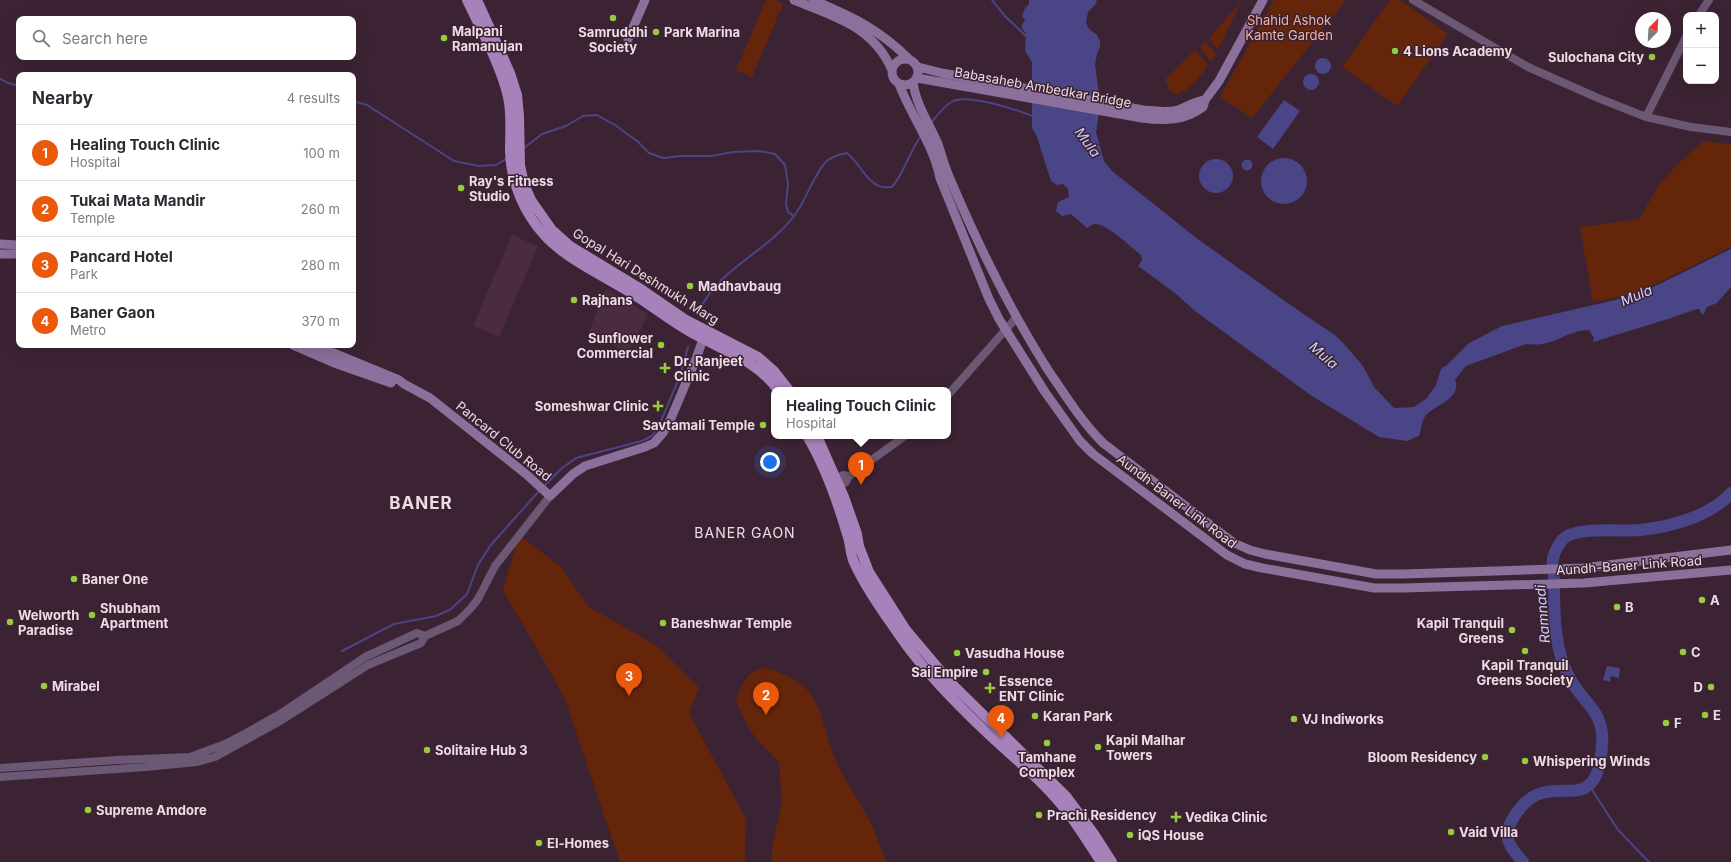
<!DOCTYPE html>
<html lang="en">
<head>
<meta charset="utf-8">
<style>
	body { margin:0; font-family:Inter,sans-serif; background:#f7f7f7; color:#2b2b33 }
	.controls { position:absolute; right:12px; top:12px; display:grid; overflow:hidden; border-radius:8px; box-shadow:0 4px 16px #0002 }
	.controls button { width:36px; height:36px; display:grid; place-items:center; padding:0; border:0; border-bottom:1px solid #e1e1e2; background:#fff; color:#2b2b33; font:20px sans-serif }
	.compass { position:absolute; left:1635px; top:12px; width:36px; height:36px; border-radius:50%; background:#fff; box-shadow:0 4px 16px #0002; rotate:24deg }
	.you { position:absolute; left:770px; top:462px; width:14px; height:14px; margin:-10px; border:3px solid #fff; border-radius:50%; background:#1a73e8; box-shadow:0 0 0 6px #1a73e833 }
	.badge { display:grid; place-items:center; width:26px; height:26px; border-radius:50%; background:#ea580c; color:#fff; font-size:13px; font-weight:700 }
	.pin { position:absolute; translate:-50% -33px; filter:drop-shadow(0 1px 2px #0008) }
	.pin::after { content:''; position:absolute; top:21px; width:14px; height:12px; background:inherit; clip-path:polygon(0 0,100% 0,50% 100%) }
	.popup { position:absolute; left:771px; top:387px; width:180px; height:52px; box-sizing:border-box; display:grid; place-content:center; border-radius:8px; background:#fff; filter:drop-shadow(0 1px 3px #0005); font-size:13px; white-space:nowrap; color:#7c7c81 }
	.popup b { font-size:15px; color:#2b2b33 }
	.popup::after { content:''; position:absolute; left:50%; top:100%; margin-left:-8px; border:8px solid transparent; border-top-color:#fff }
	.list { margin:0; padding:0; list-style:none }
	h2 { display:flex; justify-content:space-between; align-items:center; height:52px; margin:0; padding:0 16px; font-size:17px }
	h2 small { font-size:13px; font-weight:400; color:#7c7c81 }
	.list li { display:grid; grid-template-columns:26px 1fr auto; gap:12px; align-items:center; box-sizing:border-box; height:56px; padding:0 16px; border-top:1px solid #e1e1e2 }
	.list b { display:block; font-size:15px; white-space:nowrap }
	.list p { margin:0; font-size:13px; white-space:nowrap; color:#7c7c81 }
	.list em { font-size:13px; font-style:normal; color:#7c7c81 }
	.icon { flex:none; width:22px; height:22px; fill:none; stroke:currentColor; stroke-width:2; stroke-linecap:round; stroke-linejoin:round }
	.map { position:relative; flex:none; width:1731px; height:862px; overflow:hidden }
	.search { position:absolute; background:#fff; box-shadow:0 4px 16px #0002; left:16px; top:16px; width:340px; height:44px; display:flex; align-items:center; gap:10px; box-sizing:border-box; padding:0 14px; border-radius:8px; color:#7c7c81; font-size:15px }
	.panel { position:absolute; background:#fff; box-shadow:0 4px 16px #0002; left:16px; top:72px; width:340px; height:276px; border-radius:8px }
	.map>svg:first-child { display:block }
	.built { fill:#4b2c3f }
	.green { fill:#65250b }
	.water { fill:#494586 }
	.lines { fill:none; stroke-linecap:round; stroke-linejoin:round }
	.stream { stroke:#494586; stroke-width:2 }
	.river { stroke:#494586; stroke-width:12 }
	.tertiary { stroke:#6a5874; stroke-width:8 }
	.secondary { stroke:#8c709c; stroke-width:9 }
	.primary { stroke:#a782ba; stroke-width:10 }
	.poi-dot { fill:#96cc39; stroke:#3c2333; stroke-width:1.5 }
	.labels { text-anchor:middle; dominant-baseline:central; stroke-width:3; stroke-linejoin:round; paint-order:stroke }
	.park-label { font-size:13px; fill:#f3b29c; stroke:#3c2333 }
	.poi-label { font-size:13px; font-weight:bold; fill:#eddce6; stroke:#3c2333; text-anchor:start }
	.street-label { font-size:13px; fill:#eddce6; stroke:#3c2333 }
	.water-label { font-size:14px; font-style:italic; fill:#cfd0f8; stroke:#3c2333 }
	.neighbourhood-label { font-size:14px; letter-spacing:1px; fill:#eddce6; stroke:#3c2333 }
	.district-label { font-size:17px; font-weight:bold; letter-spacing:1px; fill:#eddce6; stroke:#3c2333 }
</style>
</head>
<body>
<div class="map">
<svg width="1731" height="862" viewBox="0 0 1731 862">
	<rect width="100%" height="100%" fill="#3c2333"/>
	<path class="built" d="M512,235L538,246L499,337L473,326Z
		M606,289L648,314L629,352L588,334Z"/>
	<path class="green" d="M766,0H774L783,4L752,77L736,70Z
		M1274,0H1346L1252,118L1220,97Z
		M1390,0H1400L1448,34L1397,106L1342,67Z
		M1241,2L1218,49L1209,38Z
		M1205,41L1216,54L1211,62L1200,48Z
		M1195,50L1208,65C1199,77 1191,91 1176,94L1170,91L1165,80Z
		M1703,141L1731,144V247L1637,293L1593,302L1580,227L1639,219L1659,185L1679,163Z
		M519,535L560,566L589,607L657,646L699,688L689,713L746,819L745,862H620L567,704L551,673L503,590Z
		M762,668C778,670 798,679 808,691C822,706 826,739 835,759C844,780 858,799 869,820C876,833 880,848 887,862H772V847L782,803L779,762L759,742L748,727L736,701C739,687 748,671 762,668Z"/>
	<path class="water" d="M1029,0H1097L1095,5L1088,12L1086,22L1088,28L1097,35L1100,41V47L1097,54L1095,65L1099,94V113L1096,132L1104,161L1112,171L1199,240L1289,304L1336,336L1344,344L1363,366L1374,387L1394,408L1414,407L1427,398L1436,385L1441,369L1447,365L1469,343L1502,326L1637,295L1731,249V287L1717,303L1707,307L1703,315L1701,313L1699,309H1697L1668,319L1593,342L1594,338L1589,330C1566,330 1554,348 1526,344L1466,366L1455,380C1462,398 1437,404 1426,415C1422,420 1421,430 1419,436L1407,441L1379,437L1312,396L1195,311L1175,293L1138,266L1142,260L1141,255C1131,247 1108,225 1096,224C1092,224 1090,226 1087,228L1071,214L1062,216L1056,211L1058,202L1069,197L1068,189L1063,184L1057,185L1051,181L1037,137L1032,128V62L1025,51L1026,34L1021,27L1025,20L1022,16L1025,8L1029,4Z
		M1315 66a8 8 0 1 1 16 0a8 8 0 1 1-16 0Z
		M1303 82a8 8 0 1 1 16 0a8 8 0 1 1-16 0Z
		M1284,100L1300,111L1273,149L1257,137Z
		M1261 181a23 23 0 1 1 46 0a23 23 0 1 1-46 0Z
		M1199 176a17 17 0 1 1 34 0a17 17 0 1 1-34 0Z
		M1241.5 165a5.5 5.5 0 1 1 11 0a5.5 5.5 0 1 1-11 0Z
		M1607,666L1620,668L1619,678L1611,676L1610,682L1603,680Z"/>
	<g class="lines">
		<path class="stream" d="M992,0L1005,16L1027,37
			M0,79L8,83L19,86
			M353,101L367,105L454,161L479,166L496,165L506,159
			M931,123C937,115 944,106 953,101C969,94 1018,110 1035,117
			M524,148L542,134L566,126L583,116L597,115L615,125L637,141L649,153L663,158L681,156H711L733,152L759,151L775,154L785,165L788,184L786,204L788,212L794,216
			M698,313C718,268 766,253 794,216C806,201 813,176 825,163C829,158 840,154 847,153C858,161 866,181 879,186C882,188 888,187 892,187C905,172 909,152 921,136
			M543,487L562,468L576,458L642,441L652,436L658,428L680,376L688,347
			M342,651L394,624L436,616L451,609L467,594L478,565L490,546L540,490
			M1589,785L1618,830L1649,862"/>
		<path class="river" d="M1523,862C1511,848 1502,839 1512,820C1523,801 1535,791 1557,791C1568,790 1580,793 1589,785C1600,777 1603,747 1602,734C1600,710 1583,701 1572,682C1554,654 1554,615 1554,582C1554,574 1552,566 1553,558C1555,551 1558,545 1563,539C1576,526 1622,532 1640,530C1670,527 1711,516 1731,493"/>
		<path class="tertiary" d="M1413,0L1528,67L1598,98L1646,117L1691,127L1731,132
			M1699,15L1709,0
			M1646,117L1686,37
			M948,395L1016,318
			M849,476L905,436
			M831,481L843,475L849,476L846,482L835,489
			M0,768L117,760L190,757L225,744L248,732L280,714L365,657L417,633L425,636
			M0,777L146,767L197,762L215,757L282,720L368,665L421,643L425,636L458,621L471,608L478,599L495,566L550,496"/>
		<path class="secondary" d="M794,0C835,17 873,26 892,70
			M813,0C853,17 877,28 908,58
			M628,39L645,0
			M892 72a13 13 0 1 1 26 0a13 13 0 1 1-26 0Z
			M918,67L942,73L1143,110C1155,111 1166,113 1178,110C1187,107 1195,101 1205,100
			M917,78L1142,118C1164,121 1185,121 1203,107L1205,100L1219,81L1263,0
			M913,82C916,105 929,123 938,144C942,156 945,169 951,181C979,247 1010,310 1048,370C1065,395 1082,422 1103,443L1234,543L1250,550L1265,554L1376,574H1403L1583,568L1731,550
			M899,84C911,116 933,143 940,178L989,299L999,319L1045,392L1080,441L1093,454L1227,555L1245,564L1262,568L1374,588H1403L1584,583L1731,570
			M0,244L19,245
			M0,254H19
			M293,345L337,364L391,383
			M314,345L399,380L404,384L430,398L526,474L550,496L573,474L585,466L645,447L654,443L662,434L669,423L696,359L703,339"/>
		<path class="primary" d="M467,0C481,30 501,66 508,97C512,115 510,133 510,151C511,183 524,213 545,236C567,260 608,278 636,296C655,308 673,323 694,334C724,351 757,361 778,390
			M477,0L510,73L517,95L519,116L520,165L524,184L531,200L552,230L570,246L641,289L686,320L758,357L774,371L789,390
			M807,436C825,466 837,500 847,534C850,542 850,551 853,560C863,584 884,613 899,635C923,670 955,702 985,731C1007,752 1031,771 1051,793C1071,814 1085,838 1101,862
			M817,436L844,497L857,534L859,546L869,572L906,630L950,682L1066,796L1094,834L1112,862"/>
	</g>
	<g class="poi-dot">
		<circle cx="613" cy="18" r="4"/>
		<circle cx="656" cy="32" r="4"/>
		<circle cx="444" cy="38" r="4"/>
		<circle cx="1395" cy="51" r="4"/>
		<circle cx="1652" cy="57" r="4"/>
		<circle cx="461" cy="188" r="4"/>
		<circle cx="690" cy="286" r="4"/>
		<circle cx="574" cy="300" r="4"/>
		<circle cx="661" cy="345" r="4"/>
		<path d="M663 362h4v4h4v4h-4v4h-4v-4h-4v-4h4z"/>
		<path d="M656 400h4v4h4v4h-4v4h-4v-4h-4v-4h4z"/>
		<circle cx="763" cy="425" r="4"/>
		<circle cx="74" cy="579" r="4"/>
		<circle cx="1702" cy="600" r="4"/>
		<circle cx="1617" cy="607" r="4"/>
		<circle cx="92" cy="615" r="4"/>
		<circle cx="10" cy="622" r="4"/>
		<circle cx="663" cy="623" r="4"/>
		<circle cx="1512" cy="630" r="4"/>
		<circle cx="1525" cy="651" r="4"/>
		<circle cx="1683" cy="652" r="4"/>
		<circle cx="957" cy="653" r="4"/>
		<circle cx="986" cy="672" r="4"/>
		<circle cx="44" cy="686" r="4"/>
		<circle cx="1711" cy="687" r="4"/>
		<path d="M988 682h4v4h4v4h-4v4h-4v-4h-4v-4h4z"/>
		<circle cx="1705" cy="715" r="4"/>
		<circle cx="1035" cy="716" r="4"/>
		<circle cx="1294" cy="719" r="4"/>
		<circle cx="1666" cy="723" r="4"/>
		<circle cx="1047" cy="743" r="4"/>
		<circle cx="1098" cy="747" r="4"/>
		<circle cx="427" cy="750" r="4"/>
		<circle cx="1485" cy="757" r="4"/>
		<circle cx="1525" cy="761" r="4"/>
		<circle cx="88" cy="810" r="4"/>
		<circle cx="1039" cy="815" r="4"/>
		<path d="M1174 811h4v4h4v4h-4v4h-4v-4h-4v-4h4z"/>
		<circle cx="1451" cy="832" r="4"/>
		<circle cx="1130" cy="835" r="4"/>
		<circle cx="539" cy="843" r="4"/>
	</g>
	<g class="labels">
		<g class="park-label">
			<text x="1289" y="20">Shahid Ashok<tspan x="1289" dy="15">Kamte Garden</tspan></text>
		</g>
		<g class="poi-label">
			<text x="452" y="31">Malpani<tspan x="452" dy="15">Ramanujan</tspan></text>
			<text x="613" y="32" text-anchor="middle">Samruddhi<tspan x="613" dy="15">Society</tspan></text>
			<text x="664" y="32">Park Marina</text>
			<text x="1403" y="51">4 Lions Academy</text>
			<text x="1644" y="57" text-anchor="end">Sulochana City</text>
			<text x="469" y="181">Ray's Fitness<tspan x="469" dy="15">Studio</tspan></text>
			<text x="698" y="286">Madhavbaug</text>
			<text x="582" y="300">Rajhans</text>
			<text x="653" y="338" text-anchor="end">Sunflower<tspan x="653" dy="15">Commercial</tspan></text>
			<text x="674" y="361">Dr. Ranjeet<tspan x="674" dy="15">Clinic</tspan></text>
			<text x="649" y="406" text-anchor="end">Someshwar Clinic</text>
			<text x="755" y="425" text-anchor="end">Savtamali Temple</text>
			<text x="82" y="579">Baner One</text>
			<text x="1710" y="600">A</text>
			<text x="1625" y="607">B</text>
			<text x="100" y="608">Shubham<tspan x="100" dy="15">Apartment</tspan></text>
			<text x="18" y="615">Welworth<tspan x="18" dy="15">Paradise</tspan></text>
			<text x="671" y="623">Baneshwar Temple</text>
			<text x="1504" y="623" text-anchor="end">Kapil Tranquil<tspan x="1504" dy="15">Greens</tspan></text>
			<text x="1691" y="652">C</text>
			<text x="965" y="653">Vasudha House</text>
			<text x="1525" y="665" text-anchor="middle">Kapil Tranquil<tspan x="1525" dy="15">Greens Society</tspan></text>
			<text x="978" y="672" text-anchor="end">Sai Empire</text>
			<text x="999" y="681">Essence<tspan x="999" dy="15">ENT Clinic</tspan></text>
			<text x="52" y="686">Mirabel</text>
			<text x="1703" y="687" text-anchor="end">D</text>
			<text x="1713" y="715">E</text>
			<text x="1043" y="716">Karan Park</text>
			<text x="1302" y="719">VJ Indiworks</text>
			<text x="1674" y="723">F</text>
			<text x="1106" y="740">Kapil Malhar<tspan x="1106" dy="15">Towers</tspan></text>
			<text x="435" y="750">Solitaire Hub 3</text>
			<text x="1047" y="757" text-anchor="middle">Tamhane<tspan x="1047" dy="15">Complex</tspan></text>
			<text x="1477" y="757" text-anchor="end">Bloom Residency</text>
			<text x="1533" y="761">Whispering Winds</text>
			<text x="96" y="810">Supreme Amdore</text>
			<text x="1047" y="815">Prachi Residency</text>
			<text x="1185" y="817">Vedika Clinic</text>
			<text x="1459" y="832">Vaid Villa</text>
			<text x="1138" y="835">iQS House</text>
			<text x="547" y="843">El-Homes</text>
		</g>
		<g class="street-label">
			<text transform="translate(1043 87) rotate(10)">Babasaheb Ambedkar Bridge</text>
			<text transform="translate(646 276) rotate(32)">Gopal Hari Deshmukh Marg</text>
			<text transform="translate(504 441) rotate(39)">Pancard Club Road</text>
			<text transform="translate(1177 501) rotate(37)">Aundh-Baner Link Road</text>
			<text transform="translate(1629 565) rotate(-4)">Aundh-Baner Link Road</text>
		</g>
		<g class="water-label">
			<text transform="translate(1088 142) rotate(54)">Mula</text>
			<text transform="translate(1636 295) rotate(-23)">Mula</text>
			<text transform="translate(1324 355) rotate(41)">Mula</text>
			<text transform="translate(1542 614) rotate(-95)">Ramnadi</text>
		</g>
		<g class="neighbourhood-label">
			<text x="745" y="532">BANER GAON</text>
		</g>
		<g class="district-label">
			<text x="421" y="503">BANER</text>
		</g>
	</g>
</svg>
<div class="controls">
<button>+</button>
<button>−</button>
</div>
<svg class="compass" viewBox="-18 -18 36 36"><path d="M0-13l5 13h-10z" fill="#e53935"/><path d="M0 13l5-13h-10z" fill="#7c7c81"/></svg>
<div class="you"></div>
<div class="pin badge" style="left:861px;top:485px">1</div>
<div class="popup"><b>Healing Touch Clinic</b>Hospital</div>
<div class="pin badge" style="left:766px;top:715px">2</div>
<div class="pin badge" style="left:629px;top:696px">3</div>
<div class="pin badge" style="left:1001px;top:738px">4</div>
<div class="search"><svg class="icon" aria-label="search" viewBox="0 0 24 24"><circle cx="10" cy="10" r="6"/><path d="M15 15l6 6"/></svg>Search here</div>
<section class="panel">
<h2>Nearby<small>4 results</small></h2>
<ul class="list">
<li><span class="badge">1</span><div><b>Healing Touch Clinic</b><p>Hospital</p></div><em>100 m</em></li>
<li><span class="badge">2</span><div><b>Tukai Mata Mandir</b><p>Temple</p></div><em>260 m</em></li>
<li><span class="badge">3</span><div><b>Pancard Hotel</b><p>Park</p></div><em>280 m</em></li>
<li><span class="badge">4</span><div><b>Baner Gaon</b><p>Metro</p></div><em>370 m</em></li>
</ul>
</section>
</div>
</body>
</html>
